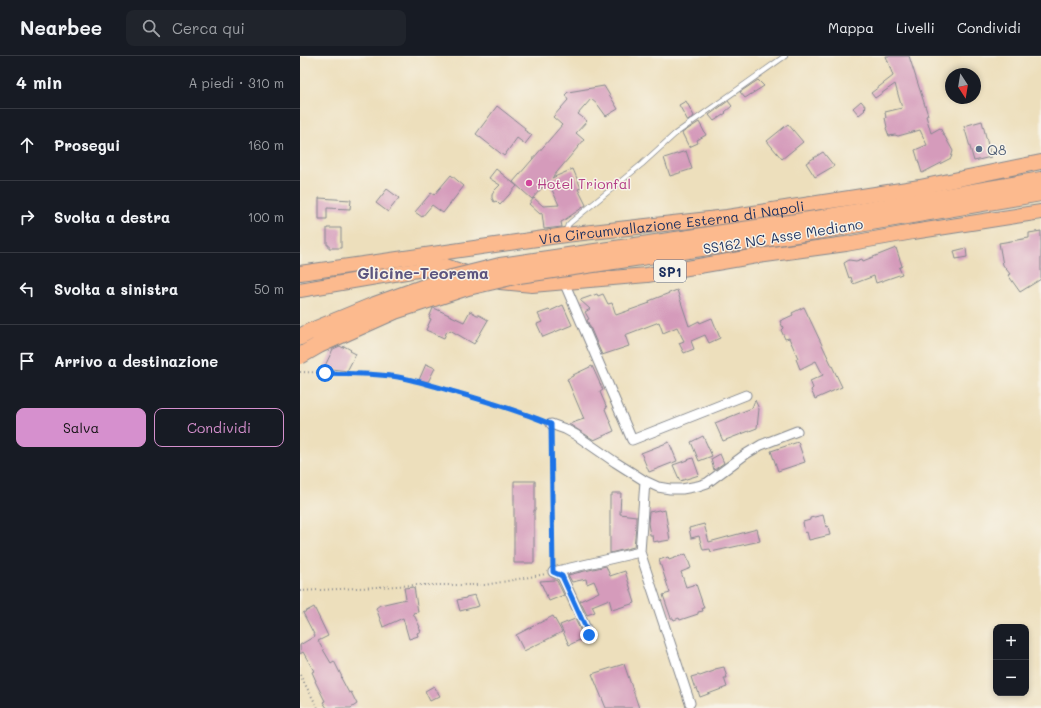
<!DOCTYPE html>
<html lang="it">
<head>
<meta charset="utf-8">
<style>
	body { margin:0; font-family:Mali,sans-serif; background:#20242c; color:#f1f3f6 }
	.controls { position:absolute; right:12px; bottom:12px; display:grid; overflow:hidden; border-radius:8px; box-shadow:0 2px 6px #0003 }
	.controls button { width:36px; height:36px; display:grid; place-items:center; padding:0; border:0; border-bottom:1px solid #363941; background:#171b24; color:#f1f3f6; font:20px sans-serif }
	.compass { position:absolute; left:645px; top:12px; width:36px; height:36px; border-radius:50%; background:#171b24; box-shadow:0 2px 6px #0003; rotate:168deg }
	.stop { position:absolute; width:12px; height:12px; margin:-9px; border:3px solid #1a73e8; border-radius:50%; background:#fff }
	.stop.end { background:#1a73e8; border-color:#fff; box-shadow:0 1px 4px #0008 }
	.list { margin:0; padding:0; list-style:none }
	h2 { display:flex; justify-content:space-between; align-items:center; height:52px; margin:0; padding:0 16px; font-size:17px }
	h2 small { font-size:13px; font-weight:400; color:#9ea1a6 }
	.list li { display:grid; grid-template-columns:26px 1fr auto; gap:12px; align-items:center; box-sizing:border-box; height:72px; padding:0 16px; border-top:1px solid #363941 }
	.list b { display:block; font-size:15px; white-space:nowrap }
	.list em { font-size:13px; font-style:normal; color:#9ea1a6 }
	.actions { display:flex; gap:8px; padding:12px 16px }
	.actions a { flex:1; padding:9px 0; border:1px solid #d690ce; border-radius:8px; text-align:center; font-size:14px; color:#d690ce }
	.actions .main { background:#d690ce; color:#111 }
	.icon { flex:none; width:22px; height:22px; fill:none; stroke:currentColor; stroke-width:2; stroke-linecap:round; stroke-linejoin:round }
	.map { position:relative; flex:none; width:741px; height:652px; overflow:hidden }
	header { display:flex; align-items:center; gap:24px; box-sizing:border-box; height:56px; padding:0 20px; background:#171b24; border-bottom:1px solid #363941 }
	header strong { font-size:19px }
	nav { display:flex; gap:22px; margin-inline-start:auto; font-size:14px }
	.search { width:280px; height:36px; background:#20242c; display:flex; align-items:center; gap:10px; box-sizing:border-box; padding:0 14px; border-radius:8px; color:#9ea1a6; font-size:15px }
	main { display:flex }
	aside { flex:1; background:#171b24 }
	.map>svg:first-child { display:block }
	.building { fill:#d59bbb }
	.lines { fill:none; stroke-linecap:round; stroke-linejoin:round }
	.lane-casing { stroke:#84878d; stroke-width:6 }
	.street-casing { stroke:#84878d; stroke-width:11 }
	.primary-casing { stroke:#84878d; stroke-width:16 }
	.highway-casing { stroke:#84878d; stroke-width:18 }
	.path { stroke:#84878d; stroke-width:2; stroke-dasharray:1 3; stroke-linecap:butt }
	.lane { stroke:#fff; stroke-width:4.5 }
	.street { stroke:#fff; stroke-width:9 }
	.primary { stroke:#fcba8e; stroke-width:14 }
	.highway { stroke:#fcba8e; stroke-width:16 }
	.highway-bridge-casing { stroke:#84878d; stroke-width:18; stroke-linecap:butt }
	.highway-bridge { stroke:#fcba8e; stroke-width:16 }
	.route { stroke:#1a73e8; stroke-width:5 }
	.service-dot { fill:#5c6f8a; stroke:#f7f3e8; stroke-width:1.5 }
	.hotel-dot { fill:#d1479c; stroke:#f7f3e8; stroke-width:1.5 }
	.labels { text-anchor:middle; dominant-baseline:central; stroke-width:3; stroke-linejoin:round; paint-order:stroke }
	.shield { fill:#f7f3e8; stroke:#5d6a87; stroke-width:1 }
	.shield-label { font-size:13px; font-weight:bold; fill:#1b2f5e }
	.service-label { font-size:14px; fill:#4e5e75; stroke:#f7f3e8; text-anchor:start }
	.hotel-label { font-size:14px; fill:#b23c85; stroke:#f7f3e8; text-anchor:start }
	.street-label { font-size:14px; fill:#1b2f5e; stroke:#f7f3e8 }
	.quarter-label { font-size:16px; font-weight:bold; fill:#5c557f; stroke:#f7f3e8 }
</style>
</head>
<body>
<header>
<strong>Nearbee</strong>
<div class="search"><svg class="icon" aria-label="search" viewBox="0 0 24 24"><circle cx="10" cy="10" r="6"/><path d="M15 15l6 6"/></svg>Cerca qui</div>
<nav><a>Mappa</a><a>Livelli</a><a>Condividi</a></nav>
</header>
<main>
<aside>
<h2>4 min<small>A piedi · 310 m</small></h2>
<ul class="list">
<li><svg class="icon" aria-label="ahead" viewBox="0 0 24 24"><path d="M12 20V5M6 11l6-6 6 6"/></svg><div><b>Prosegui</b></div><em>160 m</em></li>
<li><svg class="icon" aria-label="right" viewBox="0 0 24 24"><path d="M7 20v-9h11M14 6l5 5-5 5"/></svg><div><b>Svolta a destra</b></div><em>100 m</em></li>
<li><svg class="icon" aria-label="left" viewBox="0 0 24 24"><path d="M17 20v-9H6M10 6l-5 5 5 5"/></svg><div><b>Svolta a sinistra</b></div><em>50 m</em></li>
<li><svg class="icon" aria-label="arrive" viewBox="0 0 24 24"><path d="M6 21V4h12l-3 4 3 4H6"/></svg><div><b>Arrivo a destinazione</b></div></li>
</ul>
<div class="actions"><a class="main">Salva</a><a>Condividi</a></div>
</aside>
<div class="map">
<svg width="741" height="652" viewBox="0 0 741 652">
	<rect width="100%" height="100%" fill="#f7f3e8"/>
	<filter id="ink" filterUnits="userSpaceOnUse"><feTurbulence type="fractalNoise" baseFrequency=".025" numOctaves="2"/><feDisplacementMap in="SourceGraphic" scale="8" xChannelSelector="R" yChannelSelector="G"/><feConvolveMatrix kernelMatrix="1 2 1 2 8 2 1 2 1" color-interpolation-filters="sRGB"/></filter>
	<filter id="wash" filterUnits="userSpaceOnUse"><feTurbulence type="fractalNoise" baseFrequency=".012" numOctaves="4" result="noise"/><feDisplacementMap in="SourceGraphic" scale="16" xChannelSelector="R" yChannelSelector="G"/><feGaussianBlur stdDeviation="0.9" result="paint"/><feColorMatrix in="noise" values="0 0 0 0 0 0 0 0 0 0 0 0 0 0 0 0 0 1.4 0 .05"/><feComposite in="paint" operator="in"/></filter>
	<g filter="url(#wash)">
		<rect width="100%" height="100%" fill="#eddfbc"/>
		<g id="blocks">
			<path class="building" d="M586,0H609L628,59L626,60L631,77L640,72L653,95L651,102L622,117L615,94L627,89L620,74L598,80L595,79L589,80L586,72L587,71L585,62H586L585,56L602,52L595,28L575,42L571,37L593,20Z
				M458,24L464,30L445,42L440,36Z
				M304,30L318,53L306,60L298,49L291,43L278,58L287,65L276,77L284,84L252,122L273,113L281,132L278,133L286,149L263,165L261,166L262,171L244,173L242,157L240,158L229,148L234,142L243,150L259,149L248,125L232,143L213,126L262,69L253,61L268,44L265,39L268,36Z
				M386,45L394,60L388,65L379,49Z
				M428,45L432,50L425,56L426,57L414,65L409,59Z
				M561,45L566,51L564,53L565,54L559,59L553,52Z
				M197,50L225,72L224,74L232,79L225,88L217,82L204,100L176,78Z
				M682,65L691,101L674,105L664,70Z
				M399,66L406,79L397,84L398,87L389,91L382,77Z
				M488,68L503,86L482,103L467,85Z
				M386,95L392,113L370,120L364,102Z
				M523,96L534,110L515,121L506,107Z
				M196,113L217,130L200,149L196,145L194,146L192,142V139L194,135L200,129L189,122Z
				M151,119L164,130L143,157L132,149L122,161L115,156L131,137L134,139Z
				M87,133L99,142L88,156L76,147Z
				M19,142L51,144L50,153L27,152V163H19Z
				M27,172H41V192H29V189H27Z
				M741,175V223L720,236L708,219L710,218L703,209L699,187L729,182V177Z
				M596,192L602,210L599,212L602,218L576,227L574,220L553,228L551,221L549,222L544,207L549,204L556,205L562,203L563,205Z
				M666,192L667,201L656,203L654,195Z
				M377,234L389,270L399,265L400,267L412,262L420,282L409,287L405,279L391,285L394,293L384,297L379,287L384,285L377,271L363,277L359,266L325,279L329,290L302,299L287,264L289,263L285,256L290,253L280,244L297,238L298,240L303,238L308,248L312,247L316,259L350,247L349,245Z
				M263,249L272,269L243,281L237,268L242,266L238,258L249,254L250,255Z
				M504,251L542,331L515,343L511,334L513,332L510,325L523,319L516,305L500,313L496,303L498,302L489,282L485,283L481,274L483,272L480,265L493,259L492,257Z
				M133,252H134L164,266L170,255L177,259H179L188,264L174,288L150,274L149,276L147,275L144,282L126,274L131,263L129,262Z
				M40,290L43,292L44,290L51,294L50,295L56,298L47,315L24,312L33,293Z
				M126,308L135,312L128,326L119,324Z
				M292,310L303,334L300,336L307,352L305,353L314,375L294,384L269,368L284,363L267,323L273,320V319Z
				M455,344L459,353L457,372L423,385L415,367L452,352Z
				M403,380L412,400L399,405L391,386Z
				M369,386L377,405L349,416L341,397Z
				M498,386L505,406L478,415L471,395Z
				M420,398L424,407L414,414L411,403Z
				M393,402L399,419L380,425L373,409Z
				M214,425H235V454H234V507H214Z
				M312,437H321L320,458L336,460V471L334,491L310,497V440H312Z
				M359,454L360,455L365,454L370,484L358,486V485L353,486L352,479H350L348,467L349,456Z
				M523,459L526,471L528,470L530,479L509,484L507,476L505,477L503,466L510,464V462Z
				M404,468L409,486L457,473L460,485L411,496L410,493L403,494L399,480L391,482L389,472Z
				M386,498L391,512L381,516L386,531L396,528L404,552H402L403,555L398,556V558L380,564L379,562L374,564L373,562H371L363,539L370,537L359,504L368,501L369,504Z
				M306,510L310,520L325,515L335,547L312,554L309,543L292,550L295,556L287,559L280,545L299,536L294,525L287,528L286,523L272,526L268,519Z
				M255,524L257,525L264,539L249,545L240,525Z
				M114,531L118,556L113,557L120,571L119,572L121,575L117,577L118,580L109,583L103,562L83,571L76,552L80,549L106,543L104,532Z
				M175,539L179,550L160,555L157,544L166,542V541Z
				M14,551L28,580L18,585L31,607L34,605L42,621L41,622L49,637L51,636L57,648L51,652H27L23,646L25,645L15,625H16L12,616L14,615L3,596L0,598V589L15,580L3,557Z
				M253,560L262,576L224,595L216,579Z
				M275,563L284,582L269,589L260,569Z
				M324,608L339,652H306L292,618Z
				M424,611L427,622H424L427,631L400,641L397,632L395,633L391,621L398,619L400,620L414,615L415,613Z
				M134,630L140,640L130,645L125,635Z"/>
		</g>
	</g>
	<g filter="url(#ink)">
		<use href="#blocks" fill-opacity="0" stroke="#84878d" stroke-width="1"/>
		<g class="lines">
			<defs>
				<path id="lane" d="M265,178L268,169L271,166L342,108L375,78L485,0"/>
				<path id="street" d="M264,226L332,384L446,339
					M251,368L265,373L276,379L315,406L345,425L358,431L370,433H382L398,430L407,427L446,398L461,389L497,375
					M340,496L390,647
					M253,516L340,496L345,425
					M253,516L262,520L289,579"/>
				<g id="primary">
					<path id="s1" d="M0,217L265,179L427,161L620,131L741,106"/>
					<path d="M200,226L232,229L347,219L451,201L546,188L613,176L741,156"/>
					<path d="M0,234L135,211L146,210L172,219"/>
				</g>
				<path id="highway" d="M523,162L741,124
					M524,174L741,137"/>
			</defs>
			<use href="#lane" class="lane-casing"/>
			<use href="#street" class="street-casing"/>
			<use href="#primary" class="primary-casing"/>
			<use href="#highway" class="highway-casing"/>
			<path class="path" d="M0,316C32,317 65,316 97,321C117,324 137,331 156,336C186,345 215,354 243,365
				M251,378L253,507
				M0,535L116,529H185L246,518
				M0,619L18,652"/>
			<use href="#lane" class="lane"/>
			<use href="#street" class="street"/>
			<use href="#primary" class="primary"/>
			<use href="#highway" class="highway"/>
			<defs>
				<path id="highway-bridge" d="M0,281L9,276L72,250L144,224L200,210L523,162
					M0,300L19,289L95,255L168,231L219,219L524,174"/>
			</defs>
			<use href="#highway-bridge" class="highway-bridge-casing"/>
			<use href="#highway-bridge" class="highway-bridge"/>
		</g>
	</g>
	<g class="lines" filter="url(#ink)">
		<path class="route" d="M25,317C49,318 74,317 98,321C119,325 138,331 158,337C190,346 221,356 251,368L253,516L262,520L289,579"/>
	</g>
	<circle class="service-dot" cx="679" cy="93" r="4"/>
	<circle class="hotel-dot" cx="229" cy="127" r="4"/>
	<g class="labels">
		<rect class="shield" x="354" y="204" width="32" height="22" rx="3"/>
		<g class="shield-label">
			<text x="370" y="215">SP1</text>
		</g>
		<g class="service-label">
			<text x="687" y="93">Q8</text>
		</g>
		<g class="hotel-label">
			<text x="237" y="127">Hotel Trionfal</text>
		</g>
		<g class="street-label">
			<text stroke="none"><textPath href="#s1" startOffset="375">Via Circumvallazione Esterna di Napoli</textPath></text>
			<text transform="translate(483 180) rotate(-9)">SS162 NC Asse Mediano</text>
		</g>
		<g class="quarter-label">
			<text x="123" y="216">Glicine-Teorema</text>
		</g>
	</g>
</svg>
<div class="controls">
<button>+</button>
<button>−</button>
</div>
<svg class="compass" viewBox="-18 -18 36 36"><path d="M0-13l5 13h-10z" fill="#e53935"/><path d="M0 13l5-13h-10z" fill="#9ea1a6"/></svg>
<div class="stop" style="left:25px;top:317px"></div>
<div class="stop end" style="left:289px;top:579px"></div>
</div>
</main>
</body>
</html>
